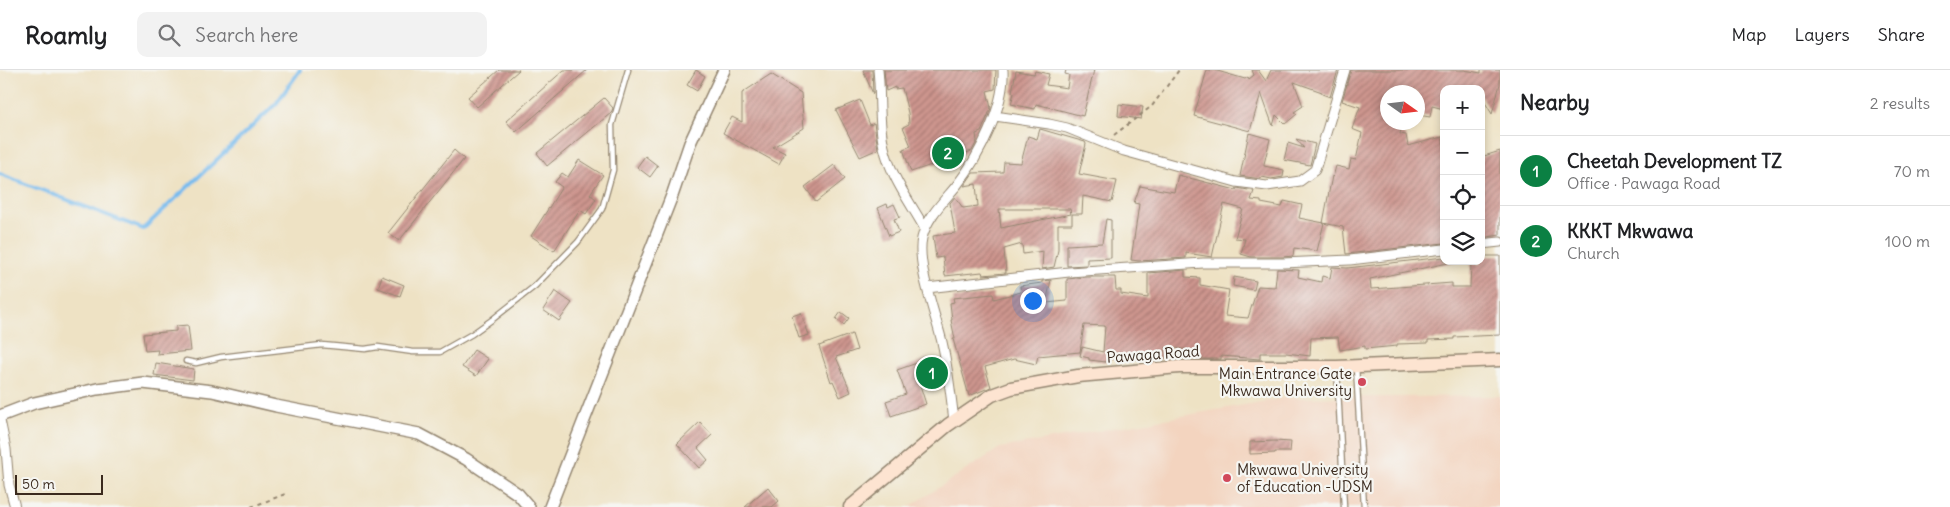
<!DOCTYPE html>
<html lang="en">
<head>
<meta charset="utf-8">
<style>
	body { margin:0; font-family:Delius,sans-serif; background:#f2f2f2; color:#202124 }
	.controls { position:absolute; right:15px; top:15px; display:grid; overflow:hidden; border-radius:10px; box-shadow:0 2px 8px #0003 }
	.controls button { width:45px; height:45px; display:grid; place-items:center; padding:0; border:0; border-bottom:1px solid #e0e0e0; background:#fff; color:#202124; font:25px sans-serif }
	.compass { position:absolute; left:1380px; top:15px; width:45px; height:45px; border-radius:50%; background:#fff; box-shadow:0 2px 8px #0003; rotate:104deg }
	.scale { position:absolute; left:15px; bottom:12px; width:88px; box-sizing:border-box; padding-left:5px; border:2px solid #3b2a1e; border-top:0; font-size:14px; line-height:18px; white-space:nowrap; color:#3b2a1e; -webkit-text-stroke:4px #f6f6f2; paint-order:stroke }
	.you { position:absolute; left:1032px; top:230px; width:18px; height:18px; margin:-12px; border:4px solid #fff; border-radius:50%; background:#1a73e8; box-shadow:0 0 0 8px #1a73e833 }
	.badge { display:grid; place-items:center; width:32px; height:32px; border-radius:50%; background:#0b8043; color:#fff; font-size:16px; font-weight:700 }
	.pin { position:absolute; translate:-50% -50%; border:2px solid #fff; box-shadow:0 1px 5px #0006 }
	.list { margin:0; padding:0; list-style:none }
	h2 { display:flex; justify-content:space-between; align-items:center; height:65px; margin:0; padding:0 20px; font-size:21px }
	h2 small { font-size:16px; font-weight:400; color:#757577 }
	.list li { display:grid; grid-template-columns:32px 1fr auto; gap:15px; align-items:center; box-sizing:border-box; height:70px; padding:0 20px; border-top:1px solid #e0e0e0 }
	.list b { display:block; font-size:19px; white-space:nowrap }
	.list p { margin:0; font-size:16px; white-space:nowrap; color:#757577 }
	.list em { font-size:16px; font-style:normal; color:#757577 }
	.icon { flex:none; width:28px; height:28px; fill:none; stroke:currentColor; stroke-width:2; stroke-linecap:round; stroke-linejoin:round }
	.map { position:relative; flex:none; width:1500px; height:437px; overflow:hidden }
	header { display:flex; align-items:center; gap:30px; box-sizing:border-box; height:70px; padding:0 25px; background:#fff; border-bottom:1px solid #e0e0e0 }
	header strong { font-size:24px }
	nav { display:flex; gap:28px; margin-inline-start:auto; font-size:18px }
	.search { width:350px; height:45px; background:#f2f2f2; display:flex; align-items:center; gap:12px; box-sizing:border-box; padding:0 18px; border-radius:10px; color:#757577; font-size:19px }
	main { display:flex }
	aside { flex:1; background:#fff }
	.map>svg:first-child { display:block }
	.built { fill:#f3d4bf }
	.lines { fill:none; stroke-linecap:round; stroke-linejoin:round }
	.stream { stroke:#78bcee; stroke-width:4 }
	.building { fill:url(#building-hatch); fill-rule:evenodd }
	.service-casing { stroke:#948671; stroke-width:7 }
	.minor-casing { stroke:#948671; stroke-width:11 }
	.tertiary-casing { stroke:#948671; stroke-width:14 }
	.secondary-casing { stroke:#948671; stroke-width:15 }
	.path { stroke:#948671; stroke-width:2; stroke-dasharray:4 4; stroke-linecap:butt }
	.service { stroke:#fff; stroke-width:4.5 }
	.minor { stroke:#fff; stroke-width:9 }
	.tertiary { stroke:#fff; stroke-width:11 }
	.secondary { stroke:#fde4d1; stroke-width:12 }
	.poi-dot { fill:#d1495b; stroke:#f6f6f2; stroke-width:2 }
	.labels { text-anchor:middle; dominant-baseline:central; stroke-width:4.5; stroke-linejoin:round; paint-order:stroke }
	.street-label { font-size:15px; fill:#3b2a1e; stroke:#f6f6f2 }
	.poi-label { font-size:15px; fill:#3b2a1e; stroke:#f6f6f2; text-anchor:end }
</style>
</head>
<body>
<header>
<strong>Roamly</strong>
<div class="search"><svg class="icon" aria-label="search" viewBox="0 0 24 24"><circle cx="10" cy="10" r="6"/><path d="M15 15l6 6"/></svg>Search here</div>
<nav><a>Map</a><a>Layers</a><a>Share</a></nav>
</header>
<main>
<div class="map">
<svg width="1500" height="437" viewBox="0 0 1500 437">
	<defs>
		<pattern id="building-hatch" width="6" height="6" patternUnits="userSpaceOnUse" patternTransform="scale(1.25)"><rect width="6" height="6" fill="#cd958e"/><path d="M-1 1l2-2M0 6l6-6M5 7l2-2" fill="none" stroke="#a87a73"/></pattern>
	</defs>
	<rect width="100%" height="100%" fill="#f6f6f2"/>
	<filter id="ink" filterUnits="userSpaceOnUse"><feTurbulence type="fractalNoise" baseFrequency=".02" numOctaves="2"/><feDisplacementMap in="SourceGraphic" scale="10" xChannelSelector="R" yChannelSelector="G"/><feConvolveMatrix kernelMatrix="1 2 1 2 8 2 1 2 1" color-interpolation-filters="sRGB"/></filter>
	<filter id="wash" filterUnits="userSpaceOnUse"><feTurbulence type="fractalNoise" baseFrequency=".0096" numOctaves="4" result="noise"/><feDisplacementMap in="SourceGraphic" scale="20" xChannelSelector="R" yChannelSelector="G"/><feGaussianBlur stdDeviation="1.12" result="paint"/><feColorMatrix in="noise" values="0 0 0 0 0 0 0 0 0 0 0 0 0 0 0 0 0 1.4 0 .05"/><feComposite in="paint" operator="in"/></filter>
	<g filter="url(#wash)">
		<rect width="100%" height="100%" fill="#eee2c4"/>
		<path class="built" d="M1500,326V437H909L1000,378L1284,328Z"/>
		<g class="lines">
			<path class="stream" d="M0,104L143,159L276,34L300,0"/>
		</g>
		<g id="blocks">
			<path class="building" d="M499,0H519L477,37L468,27Z
				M564,0H587L516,62L506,51Z
				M696,0L705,6L697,21L687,15Z
				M863,0H872L873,24Z
				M884,0H996L995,19L987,21L991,38L981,62L976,64L977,71L972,81L911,102L903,79L911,76L903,57L909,54L908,43L902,18L895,19V17L886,21Z
				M1066,0H1094L1083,46L1036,34L1035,39L1011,34L1014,23L1012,22L1016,1L1034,4L1035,1L1049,4L1046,15L1067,18L1069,5L1065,4Z
				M1207,0H1214L1245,9L1248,7L1249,9L1254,5L1252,0H1258L1266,11L1271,0H1338L1330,27L1322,24V22L1294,12L1303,36L1294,42L1297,44L1285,54L1276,45L1273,56L1261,23L1250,61L1194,46Z
				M1351,0H1464L1481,3V0H1500V14L1492,44L1481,26V19H1444V39L1432,36L1430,47L1418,45V22H1388V52H1403L1400,64L1406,65L1408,76L1442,67L1444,75V173L1346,184L1343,157L1323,153L1332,106L1333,107L1336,96L1349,99L1351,89L1356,90L1362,63L1352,59L1360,37L1342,31Z
				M771,4L801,23L804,58L773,77L785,83L779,94L723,63L732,47L742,52V23Z
				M604,28L613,38L611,43L547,96L537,83Z
				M860,30L870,55L874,53L878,79L860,87L836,40Z
				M1119,34L1143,37L1141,49L1118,46Z
				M1040,59L1085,72L1086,74L1079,104L1117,111L1112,132L1083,126L1082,144H1072V154H1058V180L1054,197L1042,199L1043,181L1023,184L1022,174L1004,179L1006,203L983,205L982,202L945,206L943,187L936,188L933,166L955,163L950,133L955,127L963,138L978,136L976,114L964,116L973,103L1003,102L1004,92L1021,93L1028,66L1037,69ZM999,139H1070L1071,144L1001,158Z
				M1249,63L1270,69L1264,94V96L1284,100L1283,107L1271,109L1262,107L1261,109L1240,106Z
				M1296,69L1315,74L1310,95L1284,90L1288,73L1304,78Z
				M454,80L464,89L399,171L388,163Z
				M1500,81V165L1481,168V87Z
				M645,86L658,96L650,107L637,97Z
				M579,90L603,105L590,124L596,129L586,144L580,140L554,181L531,166L562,117L555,112L562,103L568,107Z
				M834,95L845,109L816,132L805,117Z
				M1178,105L1236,120L1237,118L1254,121L1251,130L1261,131V133L1282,137L1284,131L1302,135L1299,148L1324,153L1317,181L1294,178L1293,186L1283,187H1251L1241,184L1245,169L1235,168L1243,139L1224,134L1212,187L1186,183V188L1139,191L1131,190L1139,134L1134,133L1140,116L1174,122Z
				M887,134L888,137L894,134L900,147L894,149L899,162L889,166L878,138Z
				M1106,149L1111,150V188L1087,189V195L1067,196V175L1102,173Z
				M1481,186H1500V265L1454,267V269L1428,270V273L1397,274V276L1365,279V276L1340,280L1338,267L1311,268L1310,286L1286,283H1260V289L1221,286V289H1199V281L1166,277L1165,289H1107L1106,292L1089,290V288L1080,286L1082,277L1103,282L1105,256L1084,255L1080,282L1038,286L1036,294L1014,289L985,297L991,317L969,326L953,269H955L951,250H952L950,233L954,232L953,228L993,224L994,229L1021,222L1020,216L1042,213V211L1051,210L1046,233L1067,231V209L1087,207H1115L1116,220H1121V224L1148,228V203L1185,200V207L1200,208V215L1229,220L1225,246L1248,248L1258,216L1275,217L1277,199L1299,200L1298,207L1321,212L1322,206L1330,208L1332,197L1347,198L1444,187V191H1458L1370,209L1371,219L1452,213V217H1470L1471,194H1480Z
				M382,206L404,215L400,226L378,218Z
				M1234,207L1256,211L1254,220L1233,216Z
				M555,221L572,233L559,251L543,240Z
				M841,242L849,248L844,255L836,249Z
				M801,243L809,265L799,268L792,246Z
				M188,255L191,281L157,284L158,280L145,281L143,264L176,261V256Z
				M852,264L857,280L836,287L851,322L840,327L833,311L831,312L819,276Z
				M474,280L488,289L476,306L462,297Z
				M928,289L933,303L918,309L926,334L891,346L886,331L906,324L897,300Z
				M156,293L194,299L193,310L154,305Z
				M700,352L712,365L698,378L708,390L699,398L677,374Z
				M1275,371L1291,372L1290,382H1275V383L1250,384V372Z
				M768,417L779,431L772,437H745Z"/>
		</g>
	</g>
	<g filter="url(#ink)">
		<use href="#blocks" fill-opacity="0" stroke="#948671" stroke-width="1"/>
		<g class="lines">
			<defs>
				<path id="service" d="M186,291L196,293L221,287L322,275L365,279L378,277L413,282H440L472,264L493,249L535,216L578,172L602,139L613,100L612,55L628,0
					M1356,296L1364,437
					M1337,298L1344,437"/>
				<path id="minor" d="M878,0C881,25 878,52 884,77C891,107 910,132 925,159
					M995,46L1049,54L1067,58L1124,81L1236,112L1267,116L1300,111L1315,100L1345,0
					M1481,174L1500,172
					M927,218L1069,202L1203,193H1283L1350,190L1444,179
					M0,350L6,379L9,415L15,437
					M954,351C951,325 948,298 942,272C936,246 916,194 922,168C927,147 944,131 957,115C979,87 1005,36 1003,0"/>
				<path id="tertiary" d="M0,346L34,333L97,319L143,313L212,321L276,336L419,364L466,389L518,424L529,437
					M550,437L673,123L690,73L724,0"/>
				<path id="secondary" d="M850,437L948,355L992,325L1011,318L1078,306L1179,297H1337L1500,290"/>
			</defs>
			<use href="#service" class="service-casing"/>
			<use href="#minor" class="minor-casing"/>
			<use href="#tertiary" class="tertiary-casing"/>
			<use href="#secondary" class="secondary-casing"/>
			<path class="path" d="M1114,65L1152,36L1179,0
				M251,437L288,423"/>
			<use href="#service" class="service"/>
			<use href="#minor" class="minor"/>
			<use href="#tertiary" class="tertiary"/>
			<use href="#secondary" class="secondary"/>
		</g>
	</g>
	<g class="poi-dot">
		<circle cx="1362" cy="312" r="5"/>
		<circle cx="1227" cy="408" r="5"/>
	</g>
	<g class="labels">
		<g class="street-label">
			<text transform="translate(1153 284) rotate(-4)">Pawaga Road</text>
		</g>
		<g class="poi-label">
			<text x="1352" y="303">Main Entrance Gate<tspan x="1352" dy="17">Mkwawa University</tspan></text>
			<text x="1237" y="399" text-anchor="start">Mkwawa University<tspan x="1237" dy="17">of Education -UDSM</tspan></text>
		</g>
	</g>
</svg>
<div class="controls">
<button>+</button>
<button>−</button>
<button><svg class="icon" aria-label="locate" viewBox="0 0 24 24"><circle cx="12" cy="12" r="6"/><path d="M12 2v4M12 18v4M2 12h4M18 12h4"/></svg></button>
<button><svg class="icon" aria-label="layers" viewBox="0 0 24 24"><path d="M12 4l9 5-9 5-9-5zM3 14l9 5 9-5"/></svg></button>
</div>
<svg class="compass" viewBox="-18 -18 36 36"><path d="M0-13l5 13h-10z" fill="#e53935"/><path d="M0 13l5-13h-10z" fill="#757577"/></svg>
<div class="scale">50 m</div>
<div class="you"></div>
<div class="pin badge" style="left:932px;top:303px">1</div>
<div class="pin badge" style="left:948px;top:83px">2</div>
</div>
<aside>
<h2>Nearby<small>2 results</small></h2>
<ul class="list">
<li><span class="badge">1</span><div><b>Cheetah Development TZ</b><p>Office · Pawaga Road</p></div><em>70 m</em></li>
<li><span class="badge">2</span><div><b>KKKT Mkwawa</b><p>Church</p></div><em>100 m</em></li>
</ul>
</aside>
</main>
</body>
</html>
